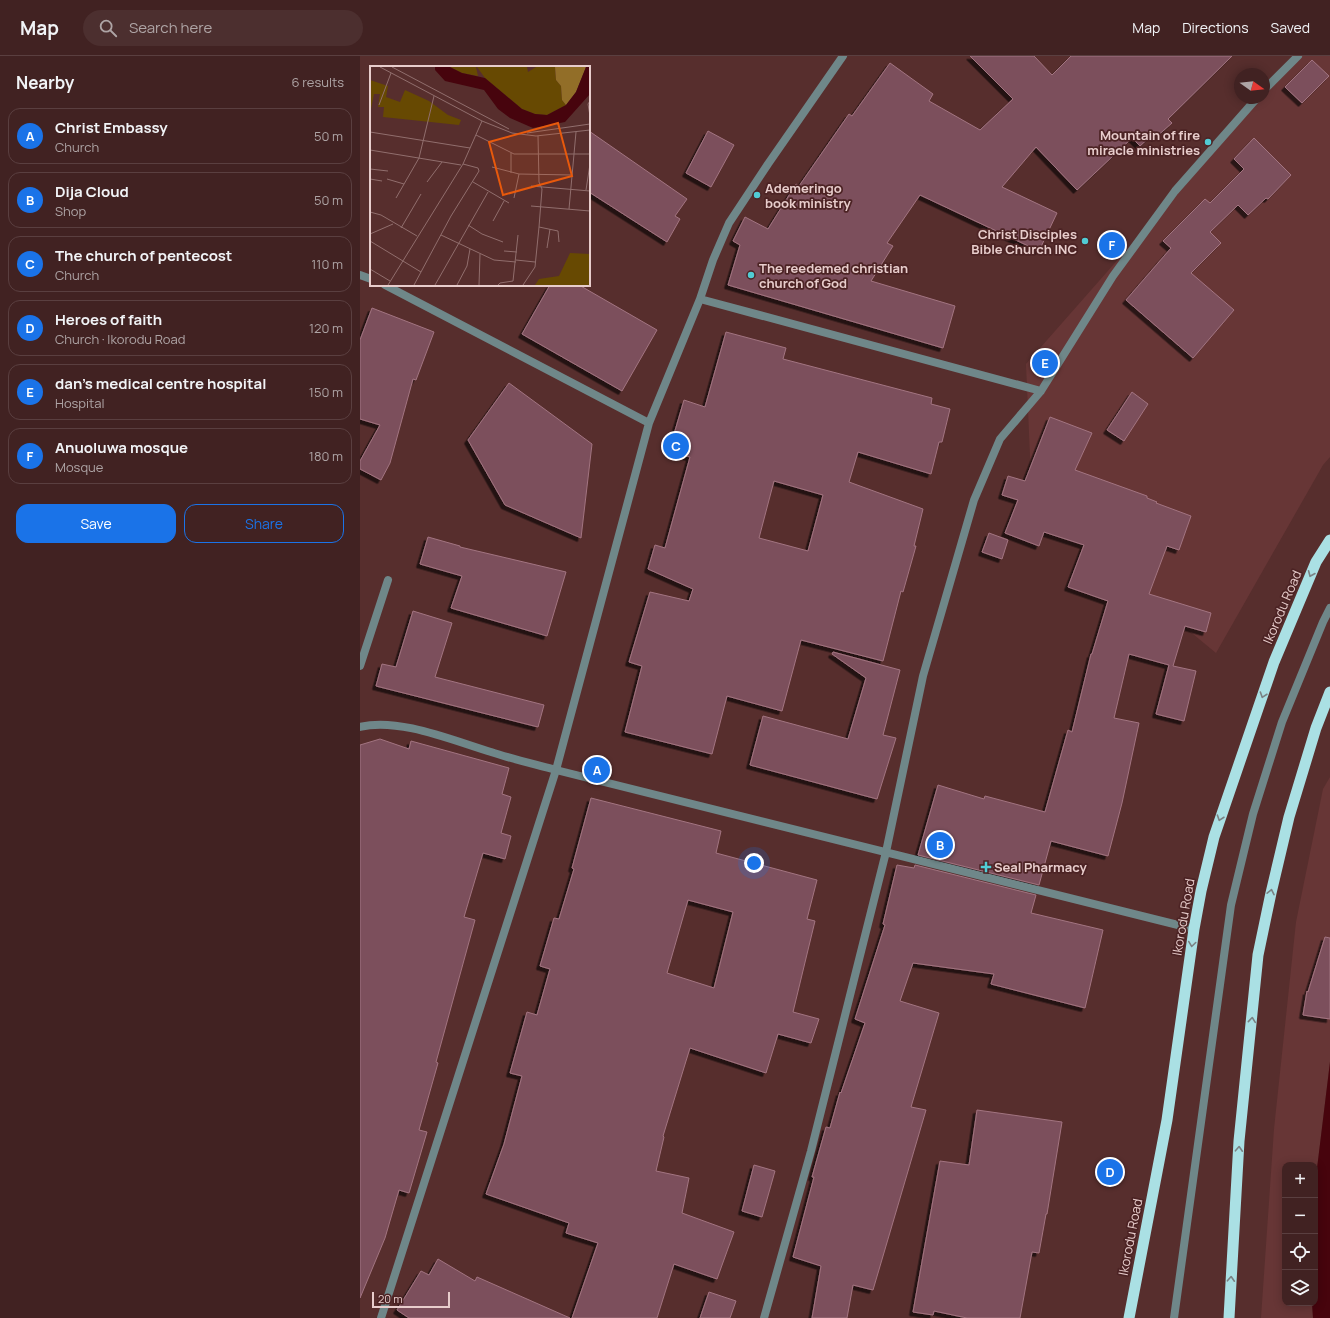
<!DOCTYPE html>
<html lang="en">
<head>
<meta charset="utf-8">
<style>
	body { margin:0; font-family:Manrope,sans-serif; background:#4c2f2f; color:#f1f3f6 }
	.controls { position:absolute; right:12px; bottom:12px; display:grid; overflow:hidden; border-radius:8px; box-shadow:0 2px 10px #0003 }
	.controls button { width:36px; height:36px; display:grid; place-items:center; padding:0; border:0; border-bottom:1px solid #5a3f40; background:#412222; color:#f1f3f6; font:20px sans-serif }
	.compass { position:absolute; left:874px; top:12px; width:36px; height:36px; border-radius:50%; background:#412222; box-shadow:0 2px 10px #0003; rotate:105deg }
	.scale { position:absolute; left:12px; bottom:10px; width:78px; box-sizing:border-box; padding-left:4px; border:2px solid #e8cdcc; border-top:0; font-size:11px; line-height:14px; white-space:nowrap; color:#e8cdcc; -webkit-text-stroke:3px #4c2324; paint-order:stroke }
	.you { position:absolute; left:394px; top:807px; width:14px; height:14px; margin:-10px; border:3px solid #fff; border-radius:50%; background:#1a73e8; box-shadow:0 0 0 6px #1a73e833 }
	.badge { display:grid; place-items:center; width:26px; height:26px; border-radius:50%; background:#1a73e8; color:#fff; font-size:13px; font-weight:700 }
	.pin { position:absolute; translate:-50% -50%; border:2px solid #fff; box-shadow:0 1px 4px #0006 }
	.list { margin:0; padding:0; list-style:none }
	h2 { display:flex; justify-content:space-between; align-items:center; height:52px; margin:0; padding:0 16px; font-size:17px }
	h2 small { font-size:13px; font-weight:400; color:#aea4a5 }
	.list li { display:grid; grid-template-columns:26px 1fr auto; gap:12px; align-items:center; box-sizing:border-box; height:56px; margin:0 8px 8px; padding:0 8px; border:1px solid #5a3f40; border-radius:12px }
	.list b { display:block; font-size:15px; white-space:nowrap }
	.list p { margin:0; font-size:13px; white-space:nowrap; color:#aea4a5 }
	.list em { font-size:13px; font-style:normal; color:#aea4a5 }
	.actions { display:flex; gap:8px; padding:12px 16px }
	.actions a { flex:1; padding:9px 0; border:1px solid #1a73e8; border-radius:12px; text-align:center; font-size:14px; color:#1a73e8 }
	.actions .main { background:#1a73e8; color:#fff }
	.icon { flex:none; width:22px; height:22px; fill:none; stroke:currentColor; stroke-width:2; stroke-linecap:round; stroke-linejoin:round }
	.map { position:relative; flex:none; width:970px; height:1262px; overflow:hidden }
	header { display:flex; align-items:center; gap:24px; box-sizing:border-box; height:56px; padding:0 20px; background:#412222; border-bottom:1px solid #5a3f40 }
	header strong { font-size:19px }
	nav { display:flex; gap:22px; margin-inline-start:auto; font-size:14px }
	.search { width:280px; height:36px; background:#4c2f2f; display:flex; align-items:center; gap:10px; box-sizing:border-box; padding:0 14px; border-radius:22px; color:#aea4a5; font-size:15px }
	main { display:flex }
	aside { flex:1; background:#412222 }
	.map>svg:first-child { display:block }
	.built { fill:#673636 }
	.water { fill:#47040d }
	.building { fill:#7b505c; stroke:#a37481; fill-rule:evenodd; filter:url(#shadow) }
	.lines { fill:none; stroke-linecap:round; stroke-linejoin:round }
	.service { stroke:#6f8789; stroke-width:8 }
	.minor { stroke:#6f8789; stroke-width:8 }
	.trunk { stroke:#aae0e4; stroke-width:11 }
	.oneway { stroke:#7b8284 }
	.poi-dot { fill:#51ccd4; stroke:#4c2324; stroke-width:1.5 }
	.labels { text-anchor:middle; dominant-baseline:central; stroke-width:3.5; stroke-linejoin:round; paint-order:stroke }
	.poi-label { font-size:13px; font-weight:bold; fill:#e8cdcc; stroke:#4c2324; text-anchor:start }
	.street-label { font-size:13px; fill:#e8cdcc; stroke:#4c2324 }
	.inset-road { fill:none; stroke:#916e6d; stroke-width:1 }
	.view { fill:#e8590c; fill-opacity:0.15; stroke:#e8590c; stroke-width:2 }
	.inset-edge { fill:none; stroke:#e8cdcc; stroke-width:2 }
</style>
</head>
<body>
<header>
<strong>Map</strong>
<div class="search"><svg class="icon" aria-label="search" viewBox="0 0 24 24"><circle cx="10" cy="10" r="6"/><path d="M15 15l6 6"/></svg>Search here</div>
<nav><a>Map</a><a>Directions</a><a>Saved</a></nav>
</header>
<main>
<aside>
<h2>Nearby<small>6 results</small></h2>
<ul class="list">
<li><span class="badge">A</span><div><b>Christ Embassy</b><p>Church</p></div><em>50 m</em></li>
<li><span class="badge">B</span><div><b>Dija Cloud</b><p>Shop</p></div><em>50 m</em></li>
<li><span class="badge">C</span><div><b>The church of pentecost</b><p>Church</p></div><em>110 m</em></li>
<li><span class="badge">D</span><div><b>Heroes of faith</b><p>Church · Ikorodu Road</p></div><em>120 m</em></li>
<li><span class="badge">E</span><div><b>dan's medical centre hospital</b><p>Hospital</p></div><em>150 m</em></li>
<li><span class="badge">F</span><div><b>Anuoluwa mosque</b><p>Mosque</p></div><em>180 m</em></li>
</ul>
<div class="actions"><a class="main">Save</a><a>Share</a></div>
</aside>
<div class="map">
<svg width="970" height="1262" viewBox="0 0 970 1262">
	<defs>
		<filter id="shadow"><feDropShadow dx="-3.5" dy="3.5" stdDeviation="0" flood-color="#0009"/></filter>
	</defs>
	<rect width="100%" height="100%" fill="#572e2d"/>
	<path class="built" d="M937,0H970V401L963,409L856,597L672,445L666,308L900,42H904V38Z
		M970,721V1006L955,1129V1109H925V1247H952L953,1262H901L914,1073L936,866L963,733Z"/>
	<path class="water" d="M970,1006V1262H953L952,1247H955V1129Z"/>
	<path class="building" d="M610,0H674L692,19L711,0H872L808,63L812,67L795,82L792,79L780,90L772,82L717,134L676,91L642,131L697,157L679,195L560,139L527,187L533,190L511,225L595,250L583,292L368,229L380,189L373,185L385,161L408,173L436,128L439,130L489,58L492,60L530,7L573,38L569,45L620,74L653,43Z
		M952,4L969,20L942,47L925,31Z
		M229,75L327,143L315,160L320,163L307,186L229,136Z
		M348,75L374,89L351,131L326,117Z
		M894,82L931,119L908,143L906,142L888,159L878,149L850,176L861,187L831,217L874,254L833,302L766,244L811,192L803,185L845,143L850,147L884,113L874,103Z
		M190,229H219L297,274L262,335L162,278Z
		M12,252L74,276L56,324L53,323L30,407L21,424L0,413V405L20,369L0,363V284Z
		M366,276L426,292L423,303L572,342L571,348L590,353L582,386H579L571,418L498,396L489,426L563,453L554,490H556L543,536L541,535L523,605L441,584L422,655L367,640L352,698L265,676L282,610L269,606L290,536L329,545L333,533L288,513L295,489L305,492L330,401L309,395L324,344L345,351ZM414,425L463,439L448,495L399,482Z
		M149,327L232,388L221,482L145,449L108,384Z
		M772,336L788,348L764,385L747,374Z
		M690,361L732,377L715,414L787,440V442L797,446L796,447L831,460L819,494L807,490L789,538L851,557L846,576L825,570L813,610L836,615L824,665L796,658L809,609L769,598L754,662L779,667L762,747L748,800L691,785L679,829L558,799L578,729L624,743L625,740L685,756L708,674L712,676L731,598H732L748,545L708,531L724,489L684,476L679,490L645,477L658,444L642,439L648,420L665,425Z
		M629,477L648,484L642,503L622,496Z
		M68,481L100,490V491L206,516L187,580L91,552L102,520L60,508Z
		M53,555L92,567L75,621L184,649L178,671L16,630L22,608L36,611Z
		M473,596L540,614L523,679L536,682L517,743L390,709L403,660L488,683L506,622L472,598Z
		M20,683L49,693L51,685L149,712L142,738L151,741L141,777L151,780L145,803L123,797L104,861L115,864L76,1006L78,1007L59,1074L67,1076L49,1137L39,1134L25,1182L0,1242V689Z
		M231,742L361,775L356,797L457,824L447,863L455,865L433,956L459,963L451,987L418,978L406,1017L330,992L303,1080L304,1081L296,1115L329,1122L322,1157L374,1176L357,1223L314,1208L297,1262H212L238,1187L206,1177L209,1167L126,1138L144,1088L162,1020L150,1017L167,956L177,959L190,913L180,910L194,862L199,863L214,813L212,812ZM328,844L373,856L354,932L307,917Z
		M537,809L554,812L555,809L676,839L671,857L743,874L725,952L631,928L634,918L553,907L540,945L579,957L551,1051L566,1054L513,1234L493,1229L487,1262H452L461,1210L433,1201L454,1121H452L466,1071L470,1072L480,1036L481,1037L505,967L495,963L525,869L523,868Z
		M965,881L970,882V963L943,959L947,935L948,936Z
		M617,1054L702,1066L687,1158H686L679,1197L672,1196L660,1262H607L574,1255L573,1259L553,1256L580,1105L609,1109Z
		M394,1109L415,1115L402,1161L382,1155Z
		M78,1203L115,1225L117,1221L210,1262H49L37,1254L61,1215L69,1219Z
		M349,1236L376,1245L370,1262H340Z"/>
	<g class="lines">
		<path class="service" d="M814,1262L871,849L893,758L922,666L963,566L970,552"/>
		<path class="minor" d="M904,34L938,0
			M0,219L11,223
			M25,229L289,367
			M340,243L681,335
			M0,610L28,524
			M0,671C38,661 94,685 131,696C152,703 174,708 196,714L834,873
			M21,1262L196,714L289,367L340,243L353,204L369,167L408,108L483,0
			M404,1262L451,1095L526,796L563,620L614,444L640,383L681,335L753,220L815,135L897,42"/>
		<path class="trunk" d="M769,1262L807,1064L834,873L841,835L854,781L914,606L956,506L970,484
			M869,1262L879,1085L898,899L911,837L929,761L956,672L970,636"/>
	</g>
	<defs><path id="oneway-chevron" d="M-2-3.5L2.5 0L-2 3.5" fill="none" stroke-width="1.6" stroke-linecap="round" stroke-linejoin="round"/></defs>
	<g class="oneway">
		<use href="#oneway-chevron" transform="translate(951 518) rotate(113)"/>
		<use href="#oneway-chevron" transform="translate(903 639) rotate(109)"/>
		<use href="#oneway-chevron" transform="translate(860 762) rotate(109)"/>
		<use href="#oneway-chevron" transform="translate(911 836) rotate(-78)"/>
		<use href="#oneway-chevron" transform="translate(832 888) rotate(98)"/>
		<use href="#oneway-chevron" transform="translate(892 964) rotate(-84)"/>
		<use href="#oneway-chevron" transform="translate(879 1093) rotate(-87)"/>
		<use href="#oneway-chevron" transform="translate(871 1223) rotate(-87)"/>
	</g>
	<g class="poi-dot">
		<circle cx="848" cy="86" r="4"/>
		<circle cx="397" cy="139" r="4"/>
		<circle cx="725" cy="185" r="4"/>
		<circle cx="391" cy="219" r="4"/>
		<path d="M624 805h4v4h4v4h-4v4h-4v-4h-4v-4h4z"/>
	</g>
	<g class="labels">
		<g class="poi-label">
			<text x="840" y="79" text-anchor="end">Mountain of fire<tspan x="840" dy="15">miracle ministries</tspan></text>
			<text x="405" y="132">Ademeringo<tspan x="405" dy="15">book ministry</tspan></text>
			<text x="717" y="178" text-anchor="end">Christ Disciples<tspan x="717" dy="15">Bible Church INC</tspan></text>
			<text x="399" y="212">The reedemed christian<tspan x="399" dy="15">church of God</tspan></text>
			<text x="634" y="811">Seal Pharmacy</text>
		</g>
		<g class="street-label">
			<text transform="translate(922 551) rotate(-67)">Ikorodu Road</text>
			<text transform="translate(823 861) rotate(-80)">Ikorodu Road</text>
			<text transform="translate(770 1181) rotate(-79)">Ikorodu Road</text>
		</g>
	</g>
	<g transform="translate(10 10)">
		<rect width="220" height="220" fill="#572e2d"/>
		<path d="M80,1H106L108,10L92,7ZM107,1H157L158,6L166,1H185L186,14L191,20L192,34L196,39L177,49L165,48L152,43L115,12ZM0,14L18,20L16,31L30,36L35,24L59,35L78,49L91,54L89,59L13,51L14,41H8L10,28H4L0,48ZM200,187L220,188V219H165L169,213L189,210Z" fill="#674902"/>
		<path d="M185,1H216L206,26L196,39L192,34L191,20L186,14Z" fill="#926e28"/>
		<path d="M65,1H80L92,7L115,12L152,43L165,48L177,49L196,39L206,26L216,1H220V28L195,56L163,62L140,52L128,43L114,24L75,15L65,4Z" fill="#47040d"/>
		<path class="inset-road" d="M10,1L112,55L142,67L166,70L220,64M22,1L139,63M220,35L218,38L220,50M9,39L21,7M0,66L100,82M157,67L220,58M106,69L144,88H220M0,84L91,99M122,101L149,108L202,109M0,103L18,105M141,107V87M0,113L12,115M17,113L34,118M57,116L72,96M103,116L139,137M161,120L220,125M216,124L220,98M26,132L49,92L64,30M144,132L149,108M161,140L220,145M199,143L206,66M0,146L11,149L47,170M123,155L134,135M98,159L112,168L133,176M169,161L188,165L189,176M31,162L51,128M0,168L23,158M71,169L124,194L146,196M0,175L51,206M177,182L180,163M134,185L147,186M146,194L165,196M0,203L20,215M18,219L93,98L112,55M44,219L81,150L109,105L108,102L93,98M65,219L118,126M87,219L97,200L100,183M109,219L110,188M128,219L130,217L143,215L148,169M153,219L165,201L169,161L172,123L169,116L168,70"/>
		<path class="view" d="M188,57L202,110L133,129L119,76Z"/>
		<rect width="220" height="220" class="inset-edge"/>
	</g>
</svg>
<div class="controls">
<button>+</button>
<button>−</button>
<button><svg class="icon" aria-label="locate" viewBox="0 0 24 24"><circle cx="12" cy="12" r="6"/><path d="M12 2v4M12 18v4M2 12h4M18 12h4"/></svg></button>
<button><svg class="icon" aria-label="layers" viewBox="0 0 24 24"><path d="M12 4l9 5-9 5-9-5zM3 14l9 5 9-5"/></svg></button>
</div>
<svg class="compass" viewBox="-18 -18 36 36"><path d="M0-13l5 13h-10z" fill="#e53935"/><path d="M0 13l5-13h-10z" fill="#aea4a5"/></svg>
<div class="scale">20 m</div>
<div class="you"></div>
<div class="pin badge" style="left:237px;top:714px">A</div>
<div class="pin badge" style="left:580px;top:789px">B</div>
<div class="pin badge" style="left:316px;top:390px">C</div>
<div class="pin badge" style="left:750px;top:1116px">D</div>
<div class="pin badge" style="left:685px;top:307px">E</div>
<div class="pin badge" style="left:752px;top:189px">F</div>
</div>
</main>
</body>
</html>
